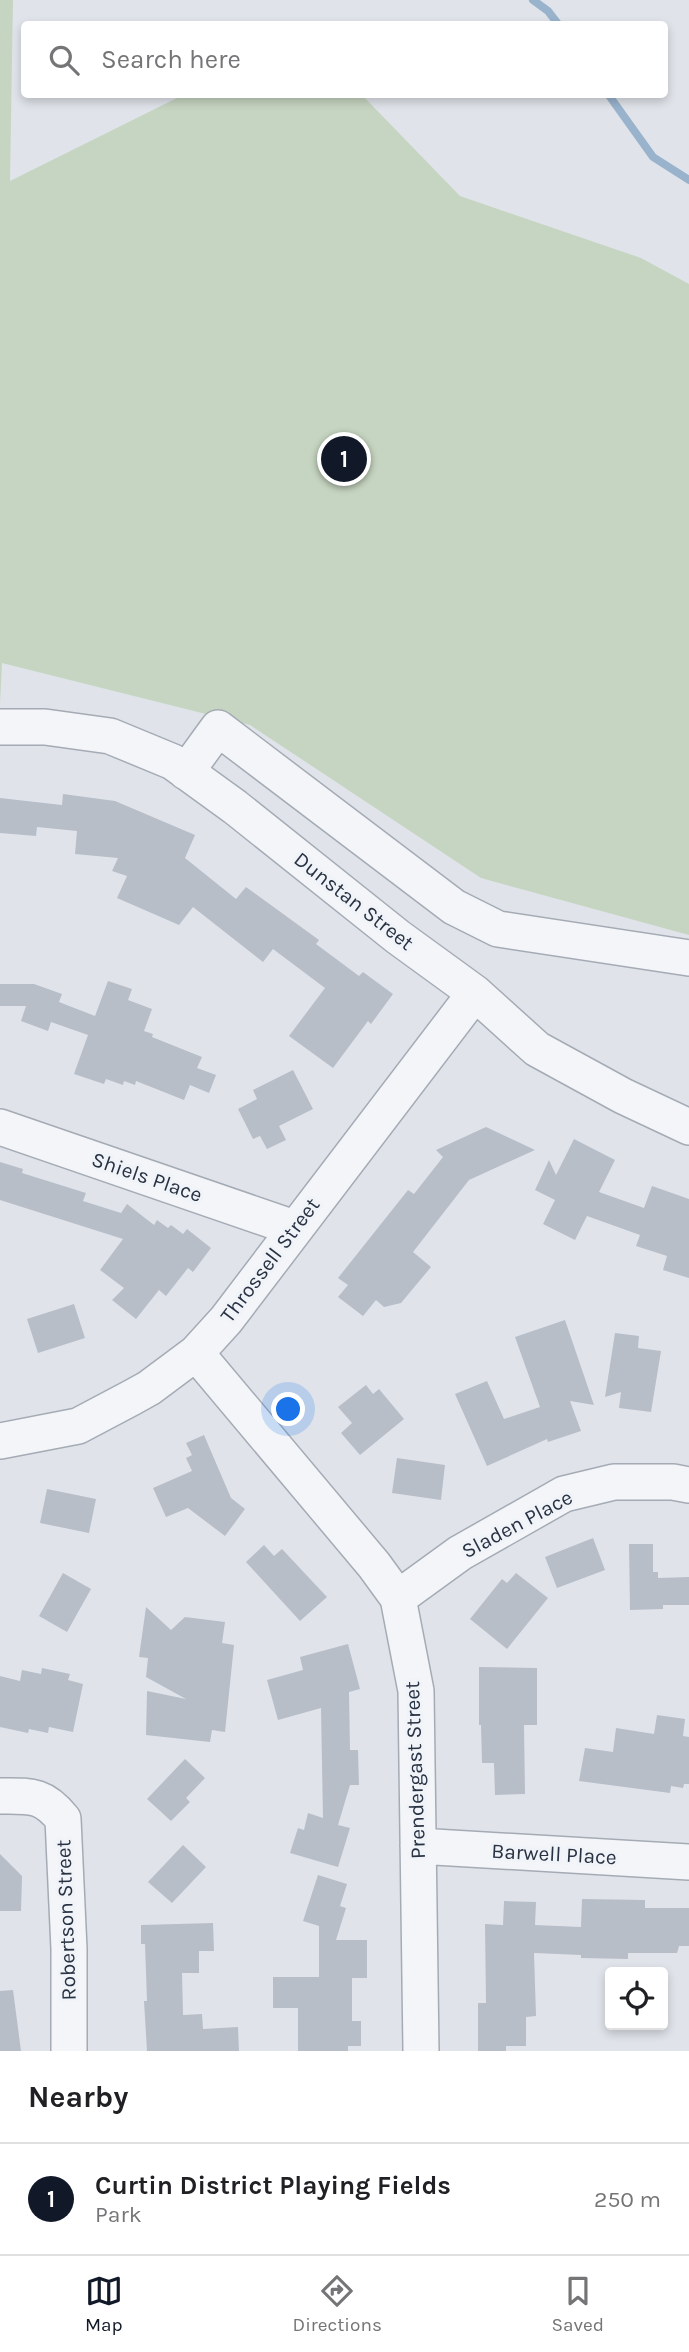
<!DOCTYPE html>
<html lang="en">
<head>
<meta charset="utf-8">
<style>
	body { margin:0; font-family:Karla,sans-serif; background:#f6f6f6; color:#202124 }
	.controls { position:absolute; right:21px; bottom:21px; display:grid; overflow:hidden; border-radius:7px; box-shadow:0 4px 10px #0003 }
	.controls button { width:63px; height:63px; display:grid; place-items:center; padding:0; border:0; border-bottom:2px solid #e0e0e0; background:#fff; color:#202124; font:35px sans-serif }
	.you { position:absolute; left:289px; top:1410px; width:24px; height:24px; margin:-18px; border:5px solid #fff; border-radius:50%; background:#1a73e8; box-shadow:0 0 0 10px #1a73e833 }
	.badge { display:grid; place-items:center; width:46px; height:46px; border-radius:50%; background:#111827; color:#fff; font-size:23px; font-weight:700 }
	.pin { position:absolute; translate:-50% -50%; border:4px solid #fff; box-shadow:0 2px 7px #0006 }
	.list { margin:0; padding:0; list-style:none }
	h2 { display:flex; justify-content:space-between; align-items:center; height:91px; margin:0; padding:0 28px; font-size:30px }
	h2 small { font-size:23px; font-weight:400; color:#757577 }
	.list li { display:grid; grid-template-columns:46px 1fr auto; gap:21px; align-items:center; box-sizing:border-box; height:112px; padding:0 28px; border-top:2px solid #e0e0e0 }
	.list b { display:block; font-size:26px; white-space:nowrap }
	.list p { margin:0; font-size:23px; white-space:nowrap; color:#757577 }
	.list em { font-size:23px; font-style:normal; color:#757577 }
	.icon { flex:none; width:38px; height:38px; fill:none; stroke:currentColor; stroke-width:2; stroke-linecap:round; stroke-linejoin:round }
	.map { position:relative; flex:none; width:689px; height:2051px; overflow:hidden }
	.search { position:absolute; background:#fff; box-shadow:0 4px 10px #0003; left:21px; right:21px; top:21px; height:77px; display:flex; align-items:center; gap:18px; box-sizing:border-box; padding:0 24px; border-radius:7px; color:#757577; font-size:26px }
	.sheet { height:203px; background:#fff }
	nav { display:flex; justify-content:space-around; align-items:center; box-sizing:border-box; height:98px; border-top:2px solid #e0e0e0; background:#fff; font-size:19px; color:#757577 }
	nav a { display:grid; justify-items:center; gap:4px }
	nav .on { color:#111827 }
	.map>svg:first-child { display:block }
	.green { fill:#c6d5c1 }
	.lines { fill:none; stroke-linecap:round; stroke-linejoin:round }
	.stream { stroke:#99b3cd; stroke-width:8 }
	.building { fill:#b7bec8 }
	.minor-casing { stroke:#a5abb5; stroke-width:38 }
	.minor { stroke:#f3f5f8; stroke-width:35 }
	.labels { text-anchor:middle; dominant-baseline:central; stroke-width:6; stroke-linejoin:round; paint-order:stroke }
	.street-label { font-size:21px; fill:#283243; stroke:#f0f3f7 }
</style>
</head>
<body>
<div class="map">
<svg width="689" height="2051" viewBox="0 0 689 2051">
	<rect width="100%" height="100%" fill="#e0e4ea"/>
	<path class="green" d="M0,0H13L10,181L183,95H362L460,196L641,258L689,284V935L481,878L250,725L2,663L0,704Z"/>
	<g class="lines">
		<path class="stream" d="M533,0L548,11L558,24
			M608,94L653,157L689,180"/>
	</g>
	<path class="building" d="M63,794L115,801L195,835L185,858L236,899L246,887L319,940L316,944L359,976L363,972L393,994L371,1024L368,1021L333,1068L289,1036L325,988L273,949L263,962L193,907L179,925L117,898L127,876L112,871L118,858L75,854L77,831L37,827L36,836L0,833V798L62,805Z
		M108,981L132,989L128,1000L152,1009L144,1031L153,1034L152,1037L202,1057L197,1068L216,1075L209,1093L190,1085L184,1100L136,1081L135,1085L124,1081L123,1085L106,1079L104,1084L74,1074L88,1035L51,1022L48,1031L21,1021L26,1006H0V984H34L62,994L59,1002L95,1016Z
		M293,1070L313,1109L279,1126L286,1140L267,1149L260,1136L253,1139L238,1109L257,1099L253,1090Z
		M486,1127L535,1150L469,1180L413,1252L431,1267L401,1303L384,1307L376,1300L363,1316L338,1297L348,1285L338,1278L408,1190L414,1194L443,1157L436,1150Z
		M574,1139L615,1160L599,1192L644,1208L652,1186L689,1199V1278L663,1270L667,1256L636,1246L640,1235L587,1216L575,1240L543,1224L555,1200L535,1190L549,1160L556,1175Z
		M0,1162L23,1169L22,1173L86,1193L83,1201L121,1213L127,1204L154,1225L157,1220L168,1228L171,1225L183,1234L187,1229L211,1248L193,1272L188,1268L166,1296L159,1290L136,1319L112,1300L124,1288L100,1270L123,1239L0,1200Z
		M74,1304L85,1338L38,1353L27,1319Z
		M565,1320L594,1405L570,1401L581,1431L548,1442L547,1439L487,1466L455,1394L487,1381L504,1419L540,1407L515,1337Z
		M615,1333L639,1336L638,1348L661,1351L651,1412L619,1408L621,1392L605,1397Z
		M366,1385L373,1394L379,1389L404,1419L360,1455L341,1433L352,1423L338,1407Z
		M204,1435L231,1498L245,1509L225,1536L188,1508L166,1517L153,1488L192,1471L186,1458L192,1455L186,1443Z
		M397,1458L445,1465L441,1500L392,1493Z
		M47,1489L96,1499L89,1533L40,1523Z
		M593,1538L605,1570L557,1588L545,1557Z
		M629,1544H653V1572H658V1578L689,1577V1605H663V1609L630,1610Z
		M264,1545L274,1556L282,1549L327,1597L300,1621L246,1562Z
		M63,1573L91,1589L67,1632L39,1616Z
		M516,1573L548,1598L507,1649L470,1619L502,1579L507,1583Z
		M146,1607L171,1630L185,1617L225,1622L222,1643L234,1645L225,1732L212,1730L210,1742L146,1735L147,1691L186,1699L146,1677L148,1658L139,1657Z
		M348,1644L360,1689L349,1692L350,1750H358L359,1785H350L338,1825L350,1828L338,1867L290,1853L298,1828L304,1830L308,1813L323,1818L321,1708L278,1720L267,1680L303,1670L300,1657Z
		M479,1667L537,1668V1725H524L525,1794L495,1795L494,1763H482L481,1725H479Z
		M42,1668L70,1674L68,1680L83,1684L73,1732L49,1727L48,1733L29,1729L28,1733L0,1727V1676L20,1681L22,1670L41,1674Z
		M657,1715L685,1719L683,1736L689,1737V1784H684L683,1788L671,1786L670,1793L579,1781L585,1748L613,1752L616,1728L654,1734Z
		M185,1759L205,1778L186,1798L190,1802L171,1821L147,1799Z
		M183,1845L206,1867L172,1903L148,1882Z
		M0,1854L22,1876L21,1911H0Z
		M318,1875L347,1884L340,1906L346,1908L336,1940H367V1978H352V2021H361V2046H348V2051H298V2008H273V1977H319V1926L303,1921Z
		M582,1899L645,1900V1908H689V1946H679L677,1953H628V1959L581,1958V1955L534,1953L536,2016L526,2017V2046H506V2051H478V2003H486L485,1924L503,1925L504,1901L536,1902L535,1925L581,1927Z
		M213,1923L214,1951H199V1973H182L183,2015L202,2014L203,2029L238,2027L239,2051H147L144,2001H147L145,1944H141V1925Z
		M13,1990L21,2051H0V1991Z"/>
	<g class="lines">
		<defs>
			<path id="minor" d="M0,727H45L110,736L173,762L235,807L398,937L475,993L537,1049L623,1096L689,1127
				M186,772L218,728L454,907L498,929L689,958
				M0,1127L294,1228
				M196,1353L374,1565L398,1598L416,1691L421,2051
				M0,1441L78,1426L131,1398L149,1388L196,1353L226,1320L475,993
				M398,1598L460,1553L564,1494L614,1482H673L689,1485
				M0,1796C31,1796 43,1794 63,1819L69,1949V2051
				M418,1846L689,1862"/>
		</defs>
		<use href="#minor" class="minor-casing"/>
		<use href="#minor" class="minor"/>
	</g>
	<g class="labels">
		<g class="street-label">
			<text transform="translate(354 901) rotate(38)">Dunstan Street</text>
			<text transform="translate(147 1177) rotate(19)">Shiels Place</text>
			<text transform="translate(270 1260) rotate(-53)">Throssell Street</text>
			<text transform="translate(517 1524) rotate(-28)">Sladen Place</text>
			<text transform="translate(415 1770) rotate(-92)">Prendergast Street</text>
			<text transform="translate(554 1854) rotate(3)">Barwell Place</text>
			<text transform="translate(66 1920) rotate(-92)">Robertson Street</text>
		</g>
	</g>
</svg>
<div class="controls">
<button><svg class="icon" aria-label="locate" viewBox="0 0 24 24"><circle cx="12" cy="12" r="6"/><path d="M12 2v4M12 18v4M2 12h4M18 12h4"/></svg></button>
</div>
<div class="you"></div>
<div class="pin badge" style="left:344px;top:459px">1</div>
<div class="search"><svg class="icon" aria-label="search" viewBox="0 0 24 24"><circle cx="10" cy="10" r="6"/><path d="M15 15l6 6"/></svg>Search here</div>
</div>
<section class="sheet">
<h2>Nearby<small></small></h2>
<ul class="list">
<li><span class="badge">1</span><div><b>Curtin District Playing Fields</b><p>Park</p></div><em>250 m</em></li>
</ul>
</section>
<nav>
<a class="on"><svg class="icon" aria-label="map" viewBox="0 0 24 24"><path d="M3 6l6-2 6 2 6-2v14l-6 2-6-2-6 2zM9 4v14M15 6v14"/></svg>Map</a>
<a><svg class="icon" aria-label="directions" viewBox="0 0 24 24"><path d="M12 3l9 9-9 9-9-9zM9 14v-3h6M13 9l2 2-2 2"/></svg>Directions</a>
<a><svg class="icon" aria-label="saved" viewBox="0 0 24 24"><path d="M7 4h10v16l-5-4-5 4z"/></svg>Saved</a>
</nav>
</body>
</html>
